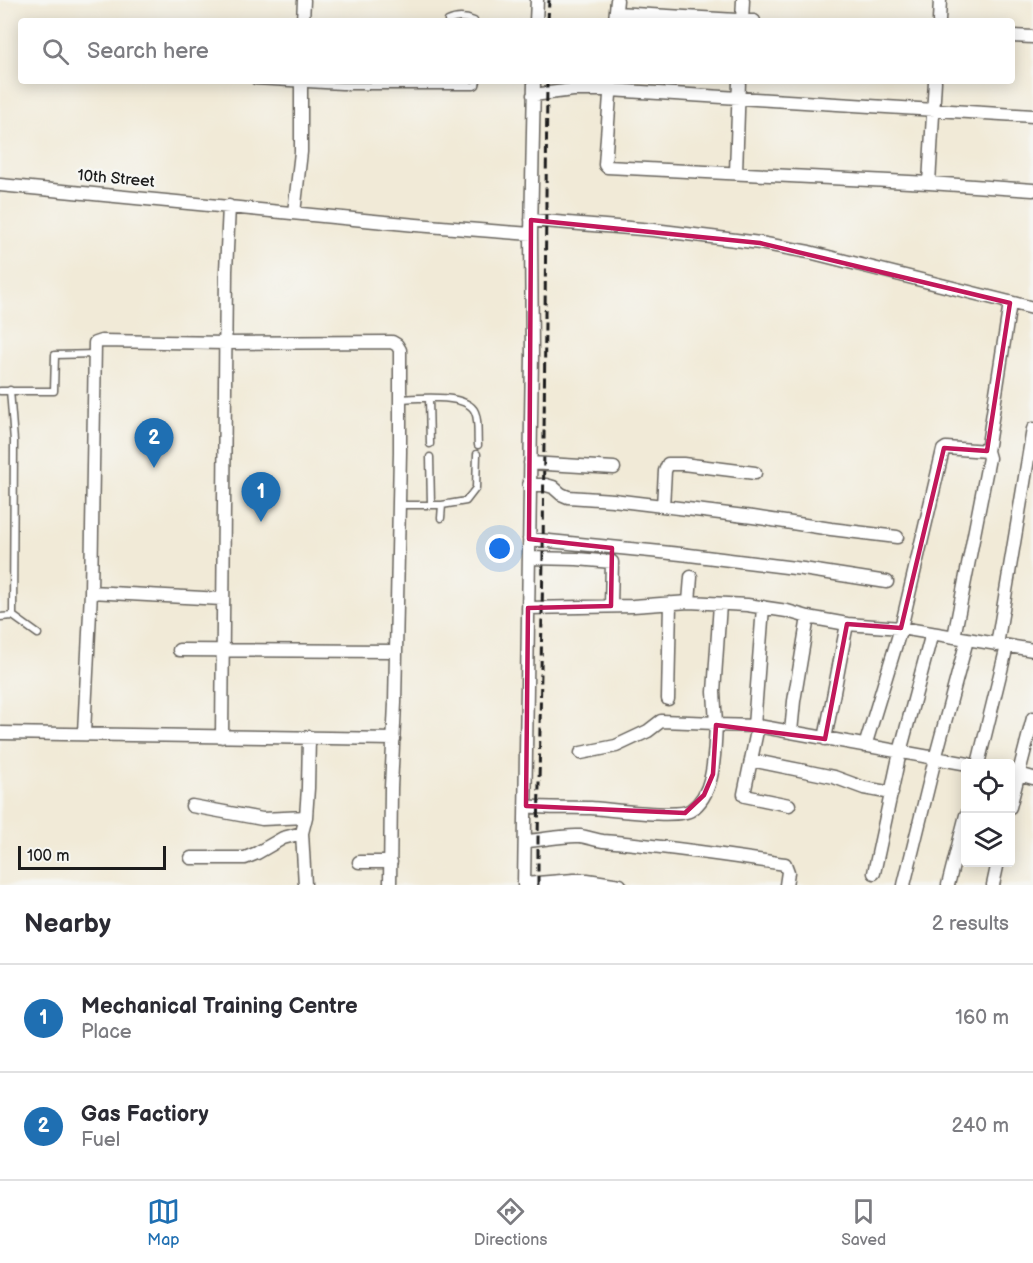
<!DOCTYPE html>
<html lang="en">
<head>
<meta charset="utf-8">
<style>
	body { margin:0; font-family:"Balsamiq Sans",sans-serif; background:#f7f7f7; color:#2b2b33 }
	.controls { position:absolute; right:18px; bottom:18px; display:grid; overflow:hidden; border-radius:6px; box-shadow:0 3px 15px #0003 }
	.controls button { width:54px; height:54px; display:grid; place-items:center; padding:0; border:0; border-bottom:2px solid #e1e1e2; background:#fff; color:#2b2b33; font:30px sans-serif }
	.scale { position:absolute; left:18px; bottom:15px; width:148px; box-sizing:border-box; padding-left:6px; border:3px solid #1c1c1c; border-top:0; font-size:16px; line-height:21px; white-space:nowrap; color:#1c1c1c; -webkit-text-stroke:4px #f6f6f2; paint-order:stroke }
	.you { position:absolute; left:500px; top:549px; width:21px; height:21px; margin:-15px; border:4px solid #fff; border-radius:50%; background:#1a73e8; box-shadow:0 0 0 9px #1a73e833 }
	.badge { display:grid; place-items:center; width:39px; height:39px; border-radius:50%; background:#1f6fb2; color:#fff; font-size:20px; font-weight:700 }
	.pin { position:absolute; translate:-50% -50px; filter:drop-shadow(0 2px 3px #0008) }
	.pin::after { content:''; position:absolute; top:32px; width:21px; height:18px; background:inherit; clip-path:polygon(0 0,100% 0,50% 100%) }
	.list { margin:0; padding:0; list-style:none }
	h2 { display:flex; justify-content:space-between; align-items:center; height:78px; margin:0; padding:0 24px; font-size:26px }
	h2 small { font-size:20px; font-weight:400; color:#7c7c81 }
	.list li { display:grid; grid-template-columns:39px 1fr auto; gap:18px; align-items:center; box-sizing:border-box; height:108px; padding:0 24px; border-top:2px solid #e1e1e2 }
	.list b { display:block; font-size:22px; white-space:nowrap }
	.list p { margin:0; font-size:20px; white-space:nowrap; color:#7c7c81 }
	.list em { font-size:20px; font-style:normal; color:#7c7c81 }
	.icon { flex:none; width:33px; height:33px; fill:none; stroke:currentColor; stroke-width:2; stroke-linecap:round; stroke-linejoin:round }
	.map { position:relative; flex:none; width:1033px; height:885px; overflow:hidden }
	.search { position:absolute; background:#fff; box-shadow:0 3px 15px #0003; left:18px; right:18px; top:18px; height:66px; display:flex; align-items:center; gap:15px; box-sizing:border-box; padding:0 21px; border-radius:6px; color:#7c7c81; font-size:22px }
	.sheet { height:294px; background:#fff }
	nav { display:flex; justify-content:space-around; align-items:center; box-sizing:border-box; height:84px; border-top:2px solid #e1e1e2; background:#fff; font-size:16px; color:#7c7c81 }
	nav a { display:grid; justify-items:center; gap:3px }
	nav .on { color:#1f6fb2 }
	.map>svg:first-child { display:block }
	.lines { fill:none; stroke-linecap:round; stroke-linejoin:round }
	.service-casing { stroke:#67645d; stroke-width:9 }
	.minor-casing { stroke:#67645d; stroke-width:15 }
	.service { stroke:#fff; stroke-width:6 }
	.minor { stroke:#fff; stroke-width:12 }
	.rail { stroke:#1c1c1c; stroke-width:3; stroke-dasharray:9 4.5; stroke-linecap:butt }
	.marked { fill:none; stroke:#c2185b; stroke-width:4.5; stroke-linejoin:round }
	.labels { text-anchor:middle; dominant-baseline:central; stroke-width:5; stroke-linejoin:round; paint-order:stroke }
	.street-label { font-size:16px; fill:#1c1c1c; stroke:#f6f6f2 }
</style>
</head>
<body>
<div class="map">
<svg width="1033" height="885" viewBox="0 0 1033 885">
	<rect width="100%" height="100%" fill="#f6f6f2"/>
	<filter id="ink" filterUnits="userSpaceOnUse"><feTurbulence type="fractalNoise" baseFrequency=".0167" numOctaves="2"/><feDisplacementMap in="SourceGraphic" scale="12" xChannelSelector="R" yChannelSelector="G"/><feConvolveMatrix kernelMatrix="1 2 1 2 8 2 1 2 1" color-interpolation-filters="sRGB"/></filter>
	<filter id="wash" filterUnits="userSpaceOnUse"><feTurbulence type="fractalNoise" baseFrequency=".008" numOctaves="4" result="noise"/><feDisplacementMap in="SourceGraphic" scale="24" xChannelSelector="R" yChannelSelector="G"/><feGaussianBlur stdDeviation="1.35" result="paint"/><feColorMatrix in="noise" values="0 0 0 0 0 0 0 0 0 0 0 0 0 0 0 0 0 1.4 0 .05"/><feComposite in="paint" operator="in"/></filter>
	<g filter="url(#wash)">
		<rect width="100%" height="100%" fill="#f1ead7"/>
	</g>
	<g filter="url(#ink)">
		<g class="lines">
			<defs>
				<path id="service" d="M448,21C456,17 465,17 474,21
					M255,81L342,86H474L476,85L477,81
					M10,390L14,441L13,616L38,634
					M0,391H54L55,355L95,354
					M429,398L430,444
					M400,399C418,398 467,393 475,412C479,421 477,435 478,445
					M430,457L431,504
					M399,505H442L466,501L476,488L477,454
					M441,518L442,505
					M0,617L13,616"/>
				<path id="minor" d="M616,13L754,21
					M615,20L617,0
					M303,21L304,0
					M536,21L537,0
					M742,21L743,0
					M939,21L940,0
					M1012,36L1033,37
					M611,81L605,165L607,167L929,183L1033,190
					M533,95L573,90H610L1033,116
					M736,173L739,81
					M929,183L935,81
					M0,185L416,225L531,234
					M294,213L301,152V81
					M531,220L654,230L760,243L809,252L1033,308
					M987,451L1010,303
					M530,463L614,468
					M529,485H546L553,487L561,494L568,497L613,500L753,517L831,529L897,537
					M663,506L665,471L668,464H683L755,473
					M529,539L681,554L803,569L887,582
					M529,558L577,559L612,562L611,606
					M91,592L222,599
					M689,602L691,577
					M528,608L633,606L689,602L747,605L787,611L808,617L847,624L901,628L1033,650
					M997,645L1033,429
					M179,650L396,651
					M668,699L670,603
					M716,723L714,692L720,604
					M754,726L763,607
					M758,726L744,794L745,796L789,805
					M791,732L794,701L808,617
					M0,733L394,739
					M84,733L91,592L95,343L101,341L226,343L392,342L397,345L400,350V452L395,703L391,788L390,885
					M222,737L226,271L229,206
					M825,739L847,624
					M865,746L901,628L943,450L946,448L987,451L989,458L954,637
					M581,753L616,746L648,731L661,721L716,723V725
					M751,760L834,777L864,788L892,793
					M978,764L1007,646
					M1012,772L1033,778
					M192,806L262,819L306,817
					M526,806C548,809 569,807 591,808C609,809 679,819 691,810C716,793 714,752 716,725L758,726L968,764
					M1010,807L1033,718
					M526,841C544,840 562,835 580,836C588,837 595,840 603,841C664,846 724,855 785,864L788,872L786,885
					M191,858H245L257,853L283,838L302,833
					M359,862H391
					M874,873L900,752L932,633
					M525,884L574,880H587L620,885
					M305,885L302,833L306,817L308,788L309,737
					M524,885L532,354L531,234L534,81
					M904,885L935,759L967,640
					M948,885L966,815
					M993,885L998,862"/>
			</defs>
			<use href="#service" class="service-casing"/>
			<use href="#minor" class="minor-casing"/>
			<use href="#service" class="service"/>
			<use href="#minor" class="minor"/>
			<path class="rail" d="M548,21L549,0
				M538,885V840L543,558L547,81"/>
		</g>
	</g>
	<path class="marked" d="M531,220L760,243L1010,303L987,451L944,448L901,628L847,624L825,739L716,725L713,774L704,795L685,813L526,806L528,608L611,606L612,548L529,539Z"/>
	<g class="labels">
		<g class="street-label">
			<text transform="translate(116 179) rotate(5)">10th Street</text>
		</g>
	</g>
</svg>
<div class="controls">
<button><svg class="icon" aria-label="locate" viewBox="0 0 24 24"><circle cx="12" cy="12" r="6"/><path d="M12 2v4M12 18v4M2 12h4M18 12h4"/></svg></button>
<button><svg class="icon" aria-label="layers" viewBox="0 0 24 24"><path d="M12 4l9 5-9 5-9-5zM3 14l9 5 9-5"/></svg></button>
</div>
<div class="scale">100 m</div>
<div class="you"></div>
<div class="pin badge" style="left:261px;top:522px">1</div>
<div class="pin badge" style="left:154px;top:468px">2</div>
<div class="search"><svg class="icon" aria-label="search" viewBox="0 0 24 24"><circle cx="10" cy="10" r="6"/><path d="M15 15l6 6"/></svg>Search here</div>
</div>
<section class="sheet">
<h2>Nearby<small>2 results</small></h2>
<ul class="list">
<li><span class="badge">1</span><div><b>Mechanical Training Centre</b><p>Place</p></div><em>160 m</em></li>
<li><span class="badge">2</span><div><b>Gas Factiory</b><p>Fuel</p></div><em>240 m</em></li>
</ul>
</section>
<nav>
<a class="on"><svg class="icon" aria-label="map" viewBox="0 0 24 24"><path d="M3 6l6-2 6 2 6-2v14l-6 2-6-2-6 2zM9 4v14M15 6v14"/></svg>Map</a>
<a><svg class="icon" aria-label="directions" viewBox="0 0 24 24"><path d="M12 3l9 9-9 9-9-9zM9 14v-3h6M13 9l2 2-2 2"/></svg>Directions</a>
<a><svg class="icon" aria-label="saved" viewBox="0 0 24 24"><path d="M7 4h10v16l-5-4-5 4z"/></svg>Saved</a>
</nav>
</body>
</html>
